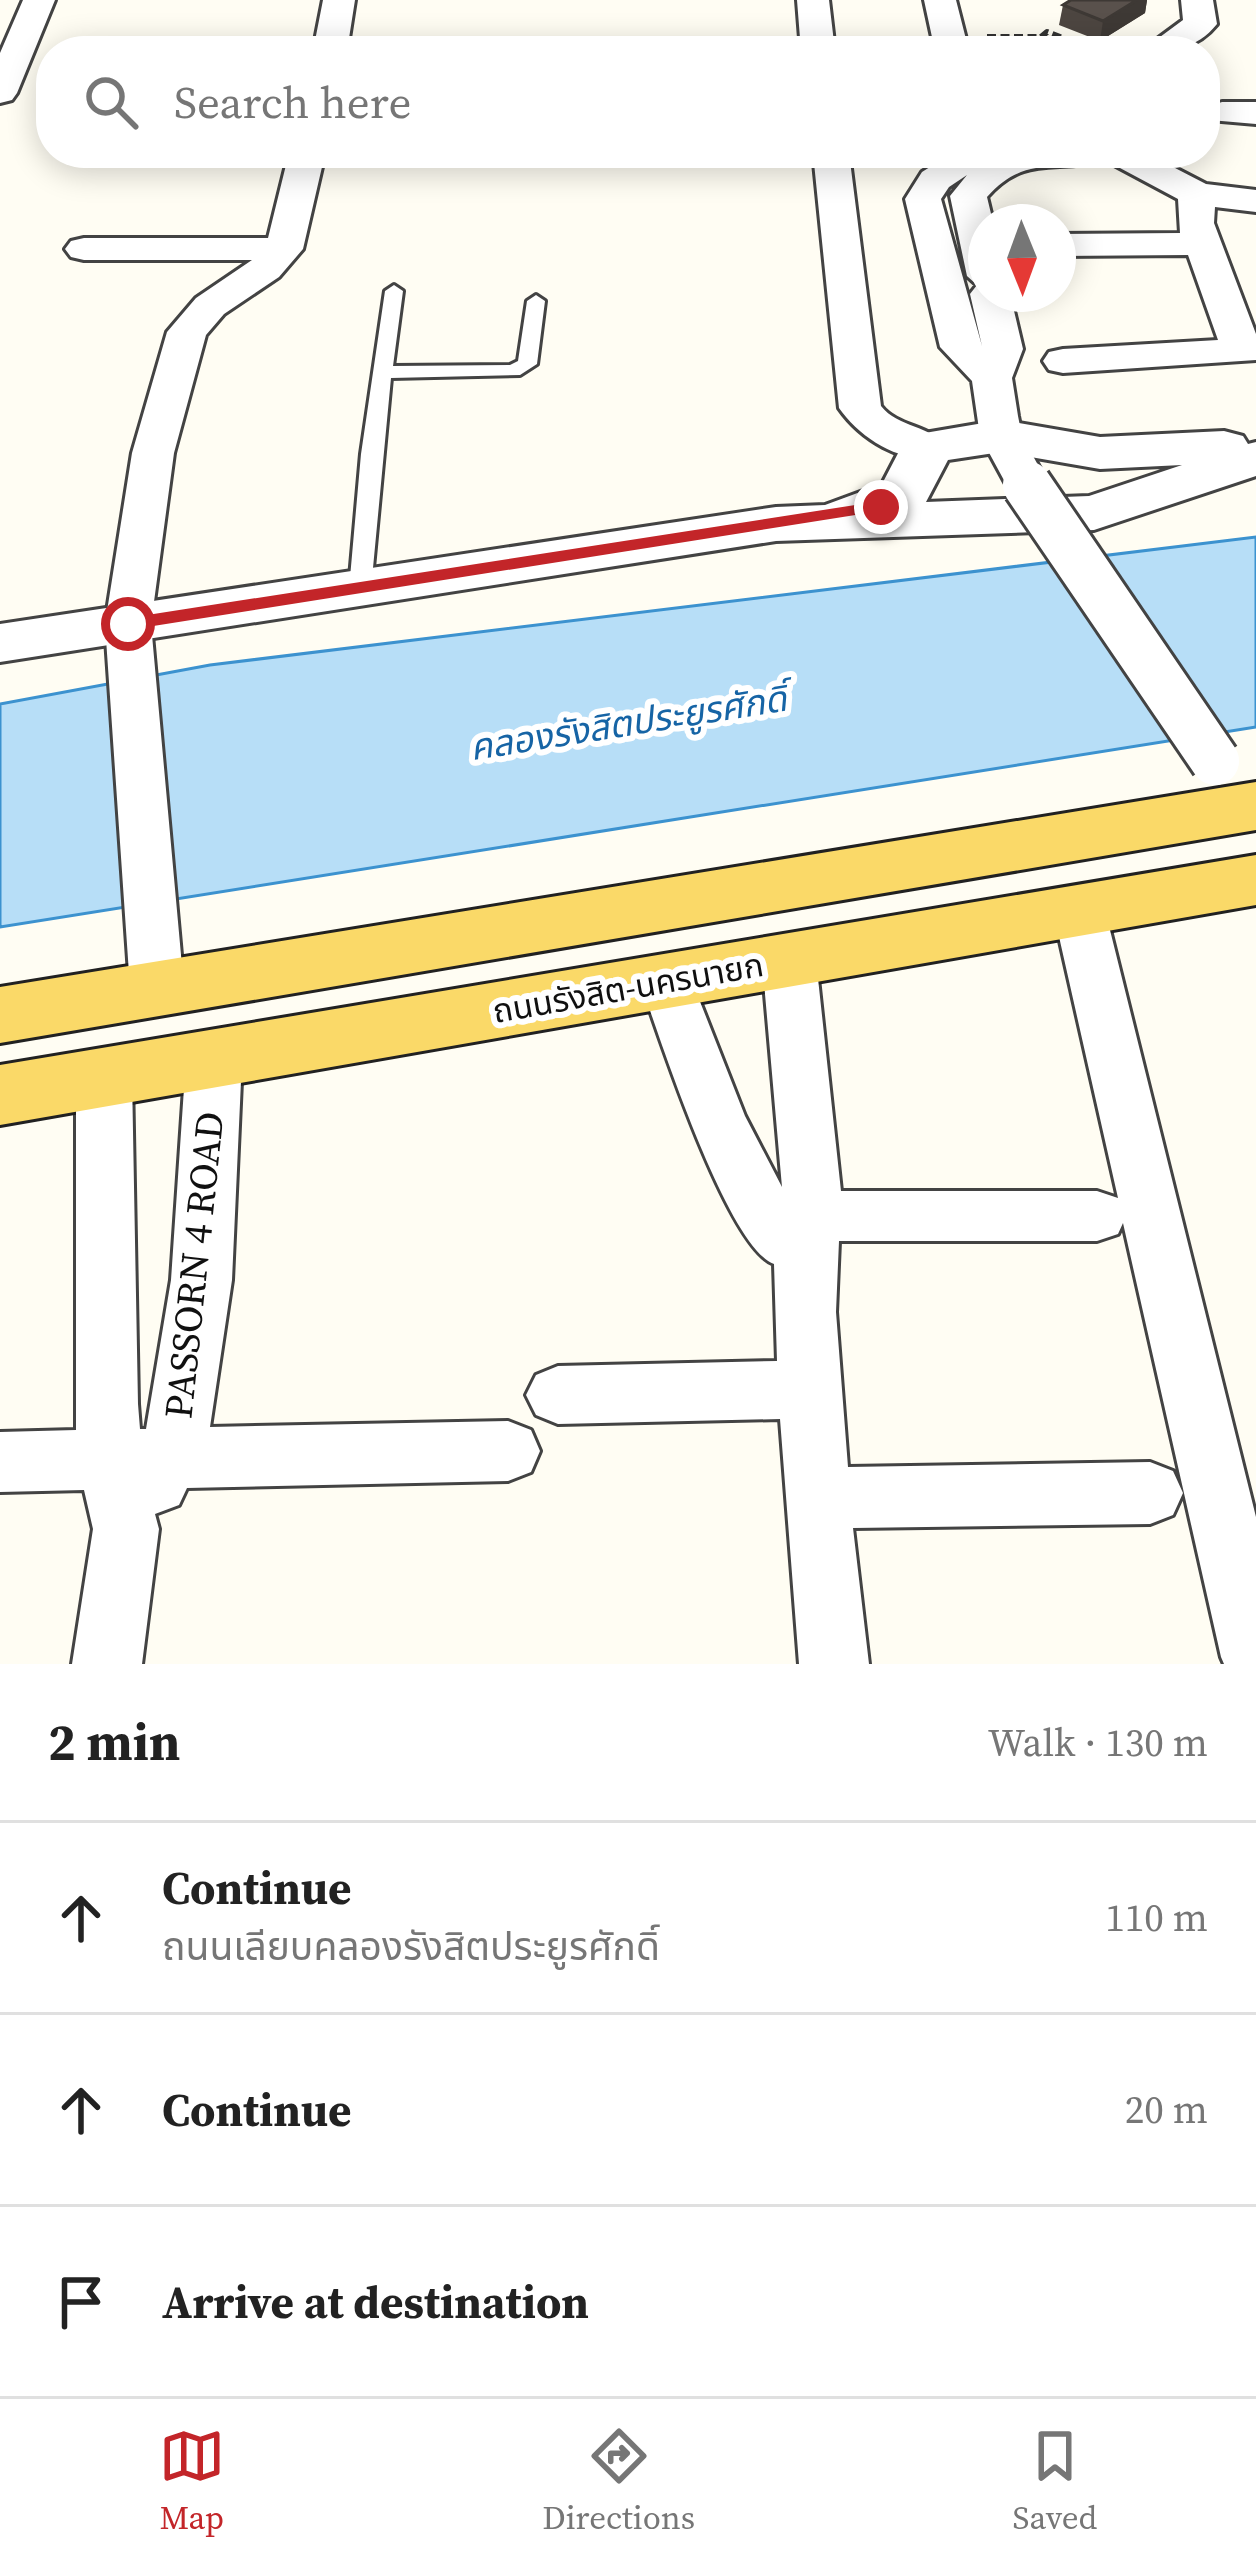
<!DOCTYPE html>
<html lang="en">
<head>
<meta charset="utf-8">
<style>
	body { margin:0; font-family:"Source Serif 4","Noto Sans Thai",serif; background:#f2f2f2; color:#222 }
	.compass { position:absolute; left:968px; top:204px; width:108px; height:108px; border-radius:50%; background:#fff; box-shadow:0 6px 30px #0003; rotate:179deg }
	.stop { position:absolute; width:36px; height:36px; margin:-27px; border:9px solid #c32529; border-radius:50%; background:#fff }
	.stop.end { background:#c32529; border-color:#fff; box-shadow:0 3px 12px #0008 }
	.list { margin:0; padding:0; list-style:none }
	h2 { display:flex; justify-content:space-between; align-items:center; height:156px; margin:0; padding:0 48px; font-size:51px }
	h2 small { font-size:39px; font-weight:400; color:#767676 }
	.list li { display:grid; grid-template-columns:78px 1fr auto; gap:36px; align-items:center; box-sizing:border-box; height:192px; padding:0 48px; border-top:3px solid #e0e0e0 }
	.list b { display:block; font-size:45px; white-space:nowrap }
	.list p { margin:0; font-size:39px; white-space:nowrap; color:#767676 }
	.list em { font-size:39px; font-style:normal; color:#767676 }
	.icon { flex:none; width:66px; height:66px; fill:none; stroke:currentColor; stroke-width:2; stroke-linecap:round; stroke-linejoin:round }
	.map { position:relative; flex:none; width:1256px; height:1664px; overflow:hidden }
	.search { position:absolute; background:#fff; box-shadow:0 6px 30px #0003; left:36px; right:36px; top:36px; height:132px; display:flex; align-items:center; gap:30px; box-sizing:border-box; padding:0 42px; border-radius:48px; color:#767676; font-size:45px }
	.sheet { height:732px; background:#fff }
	nav { display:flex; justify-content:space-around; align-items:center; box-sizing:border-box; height:168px; border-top:3px solid #e0e0e0; background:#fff; font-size:33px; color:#767676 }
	nav a { display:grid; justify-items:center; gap:6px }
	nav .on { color:#c32529 }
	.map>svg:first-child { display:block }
	.water { fill:#b7def7; stroke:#3c92cf; stroke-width:3 }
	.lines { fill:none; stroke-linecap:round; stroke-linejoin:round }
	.service-casing { stroke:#434343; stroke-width:6 }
	.minor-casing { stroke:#434343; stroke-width:6 }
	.tertiary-casing { stroke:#434343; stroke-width:6 }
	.primary-casing { stroke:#212121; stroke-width:6 }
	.path { stroke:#323232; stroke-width:6; stroke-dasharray:9 4.5; stroke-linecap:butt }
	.service { fill:#fff; fill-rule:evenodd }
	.minor { fill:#fff; fill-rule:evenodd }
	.tertiary { fill:#fff; fill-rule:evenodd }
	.primary { fill:#fad968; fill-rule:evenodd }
	.minor-bridge-casing { stroke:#434343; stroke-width:54; stroke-linecap:butt }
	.minor-bridge { stroke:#fff; stroke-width:48 }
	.wall { fill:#4d4641 }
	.shaded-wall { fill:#3e3935 }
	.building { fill:#59514c; stroke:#3e3935; stroke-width:3 }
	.route { fill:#c32529 }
	.labels { text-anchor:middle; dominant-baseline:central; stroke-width:12; stroke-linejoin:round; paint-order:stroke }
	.street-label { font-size:33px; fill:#101010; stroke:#fff }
	.water-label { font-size:36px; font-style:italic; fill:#1664a5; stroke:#fff }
	.near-street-label { font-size:39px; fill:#101010; stroke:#fff }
</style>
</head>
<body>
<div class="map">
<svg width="1256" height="1664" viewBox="0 0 1256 1664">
	<rect width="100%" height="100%" fill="#fffdf3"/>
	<path class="water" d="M1256,537V727L0,927V704L210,665Z"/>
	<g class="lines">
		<defs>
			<path id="service" d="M394,285L403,291L393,366L510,365L518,361L527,301L536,295L545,301L537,364L520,375L391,378L371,589L360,596L349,589L361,454L385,291Z"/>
			<path id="minor" d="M23,0H55L17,93L12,100L0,103V53Z
				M323,0H355L347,51H313Z
				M797,0H829L835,51H801Z
				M924,0H956L969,51H935Z
				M1181,0H1213L1217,24C1196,50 1172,51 1141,51L1183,20Z
				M1222,102H1256V124L1210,120L1205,114L1210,106Z
				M212,153L325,154L303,249L279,277L224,314L206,335L174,453L151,624L184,988L176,1003L157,1009L138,1003L130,988L105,624L132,453L167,332L196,298L252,260H84L71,257L65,249L71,241L84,238H268L286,165L217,161Z
				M813,153H849L881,406C898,428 931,425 947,447L941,456C902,466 860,438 839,408Z
				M952,153H994L990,158L1000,153H1146L1206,184L1256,190V212L1215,207L1214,223L1256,334V360L1063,373L1049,370L1043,361L1049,352L1063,349L1218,340L1188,255L1058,256V234L1180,233L1178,199L1105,160C1056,174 1026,153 987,197L993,222H986V294H1010L1023,349L1012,378L1018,416L1022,436L1049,485L1042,495L1027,498L1012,495L980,436L972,381L940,347L905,199L922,172ZM967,175L950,196L967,276L977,285L970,294L982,346L941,199L949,187Z
				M1079,890L1098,896L1105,910L1256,1517V1664H1224L1221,1657L1123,1223L1118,1234L1097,1241H839L836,1312L848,1467L1150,1462L1173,1471L1183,1493L1173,1515L1150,1524L853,1528L869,1664H799L780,1419L558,1424L536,1415L526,1395L536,1375L558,1366L777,1361L774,1264C727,1247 658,1033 640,981L648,966L667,960L686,966L745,1116L782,1187L762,960L770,945L789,939L808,945L816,960L841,1191H1097L1118,1198L1053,910L1060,896Z
				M214,1036L234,1043L242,1059L232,1280L210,1427L508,1421L531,1430L540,1451L531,1472L508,1481L187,1488L179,1505L155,1514L159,1529L142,1664H72L93,1529L84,1490L0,1492V1432L76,1430V1077L84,1061L104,1054L124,1061L132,1077L138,1404L140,1429H146L171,1280L186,1059L194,1043Z"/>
			<path id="tertiary" d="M1001,420L1100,437L1224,431L1243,436L1248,444L1256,442V476L1094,530L776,541L0,662V624L776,507L825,505L882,484L907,436ZM1001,452L1100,469L1182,465L1089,496L926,502L948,460Z"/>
			<path id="primary" d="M1256,782V830L0,1043V987Z
				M1256,855V905L0,1125V1065Z"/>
		</defs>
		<use href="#service" class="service-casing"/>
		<use href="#minor" class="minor-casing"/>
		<use href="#tertiary" class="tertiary-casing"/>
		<use href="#primary" class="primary-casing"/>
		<path class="path" d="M987,37H1041L1045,51
			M1041,37L1047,32L1097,51"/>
		<use href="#service" class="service"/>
		<use href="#minor" class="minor"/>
		<use href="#tertiary" class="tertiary"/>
		<use href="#primary" class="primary"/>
		<defs>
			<path id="minor-bridge" d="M1027,485L1215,761"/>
		</defs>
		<use href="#minor-bridge" class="minor-bridge-casing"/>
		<use href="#minor-bridge" class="minor-bridge"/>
	</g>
	<path class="wall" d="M1071,0H1147L1145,13L1100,41L1059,25L1063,5Z"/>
	<path class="shaded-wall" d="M1137,0H1147L1145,13L1100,41L1103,21Z"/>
	<path class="building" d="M1071,0H1137L1103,21L1063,5Z"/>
	<path class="route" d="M881,501L889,507L887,510L128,630L120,624L128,618Z"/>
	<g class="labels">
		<g class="street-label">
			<text transform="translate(628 988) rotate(-10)">ถนนรังสิต-นครนายก</text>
		</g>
		<g class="water-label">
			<text transform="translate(628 723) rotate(-9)">คลองรังสิตประยูรศักดิ์</text>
		</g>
		<g class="near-street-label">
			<text transform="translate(194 1265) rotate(-84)">PASSORN 4 ROAD</text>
		</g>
	</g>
</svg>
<svg class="compass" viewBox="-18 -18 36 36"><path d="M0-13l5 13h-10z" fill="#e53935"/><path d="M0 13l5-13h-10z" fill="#767676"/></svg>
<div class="stop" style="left:128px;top:624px"></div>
<div class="stop end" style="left:881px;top:507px"></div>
<div class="search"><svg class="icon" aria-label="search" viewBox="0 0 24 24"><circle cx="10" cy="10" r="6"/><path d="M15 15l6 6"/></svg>Search here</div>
</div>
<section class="sheet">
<h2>2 min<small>Walk · 130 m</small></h2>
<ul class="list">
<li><svg class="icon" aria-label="ahead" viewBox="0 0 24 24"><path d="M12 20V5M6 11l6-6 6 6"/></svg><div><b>Continue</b><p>ถนนเลียบคลองรังสิตประยูรศักดิ์</p></div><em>110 m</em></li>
<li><svg class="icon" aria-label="ahead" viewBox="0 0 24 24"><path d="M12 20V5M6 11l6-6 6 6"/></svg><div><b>Continue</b></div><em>20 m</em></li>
<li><svg class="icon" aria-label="arrive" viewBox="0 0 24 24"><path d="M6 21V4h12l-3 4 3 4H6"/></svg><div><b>Arrive at destination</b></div></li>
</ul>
</section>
<nav>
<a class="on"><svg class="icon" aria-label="map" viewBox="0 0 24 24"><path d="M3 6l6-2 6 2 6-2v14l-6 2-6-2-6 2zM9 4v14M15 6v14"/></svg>Map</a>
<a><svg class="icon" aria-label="directions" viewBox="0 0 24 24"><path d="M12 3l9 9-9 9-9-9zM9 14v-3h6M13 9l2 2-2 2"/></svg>Directions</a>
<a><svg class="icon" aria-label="saved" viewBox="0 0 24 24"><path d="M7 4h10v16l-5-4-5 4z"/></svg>Saved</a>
</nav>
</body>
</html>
